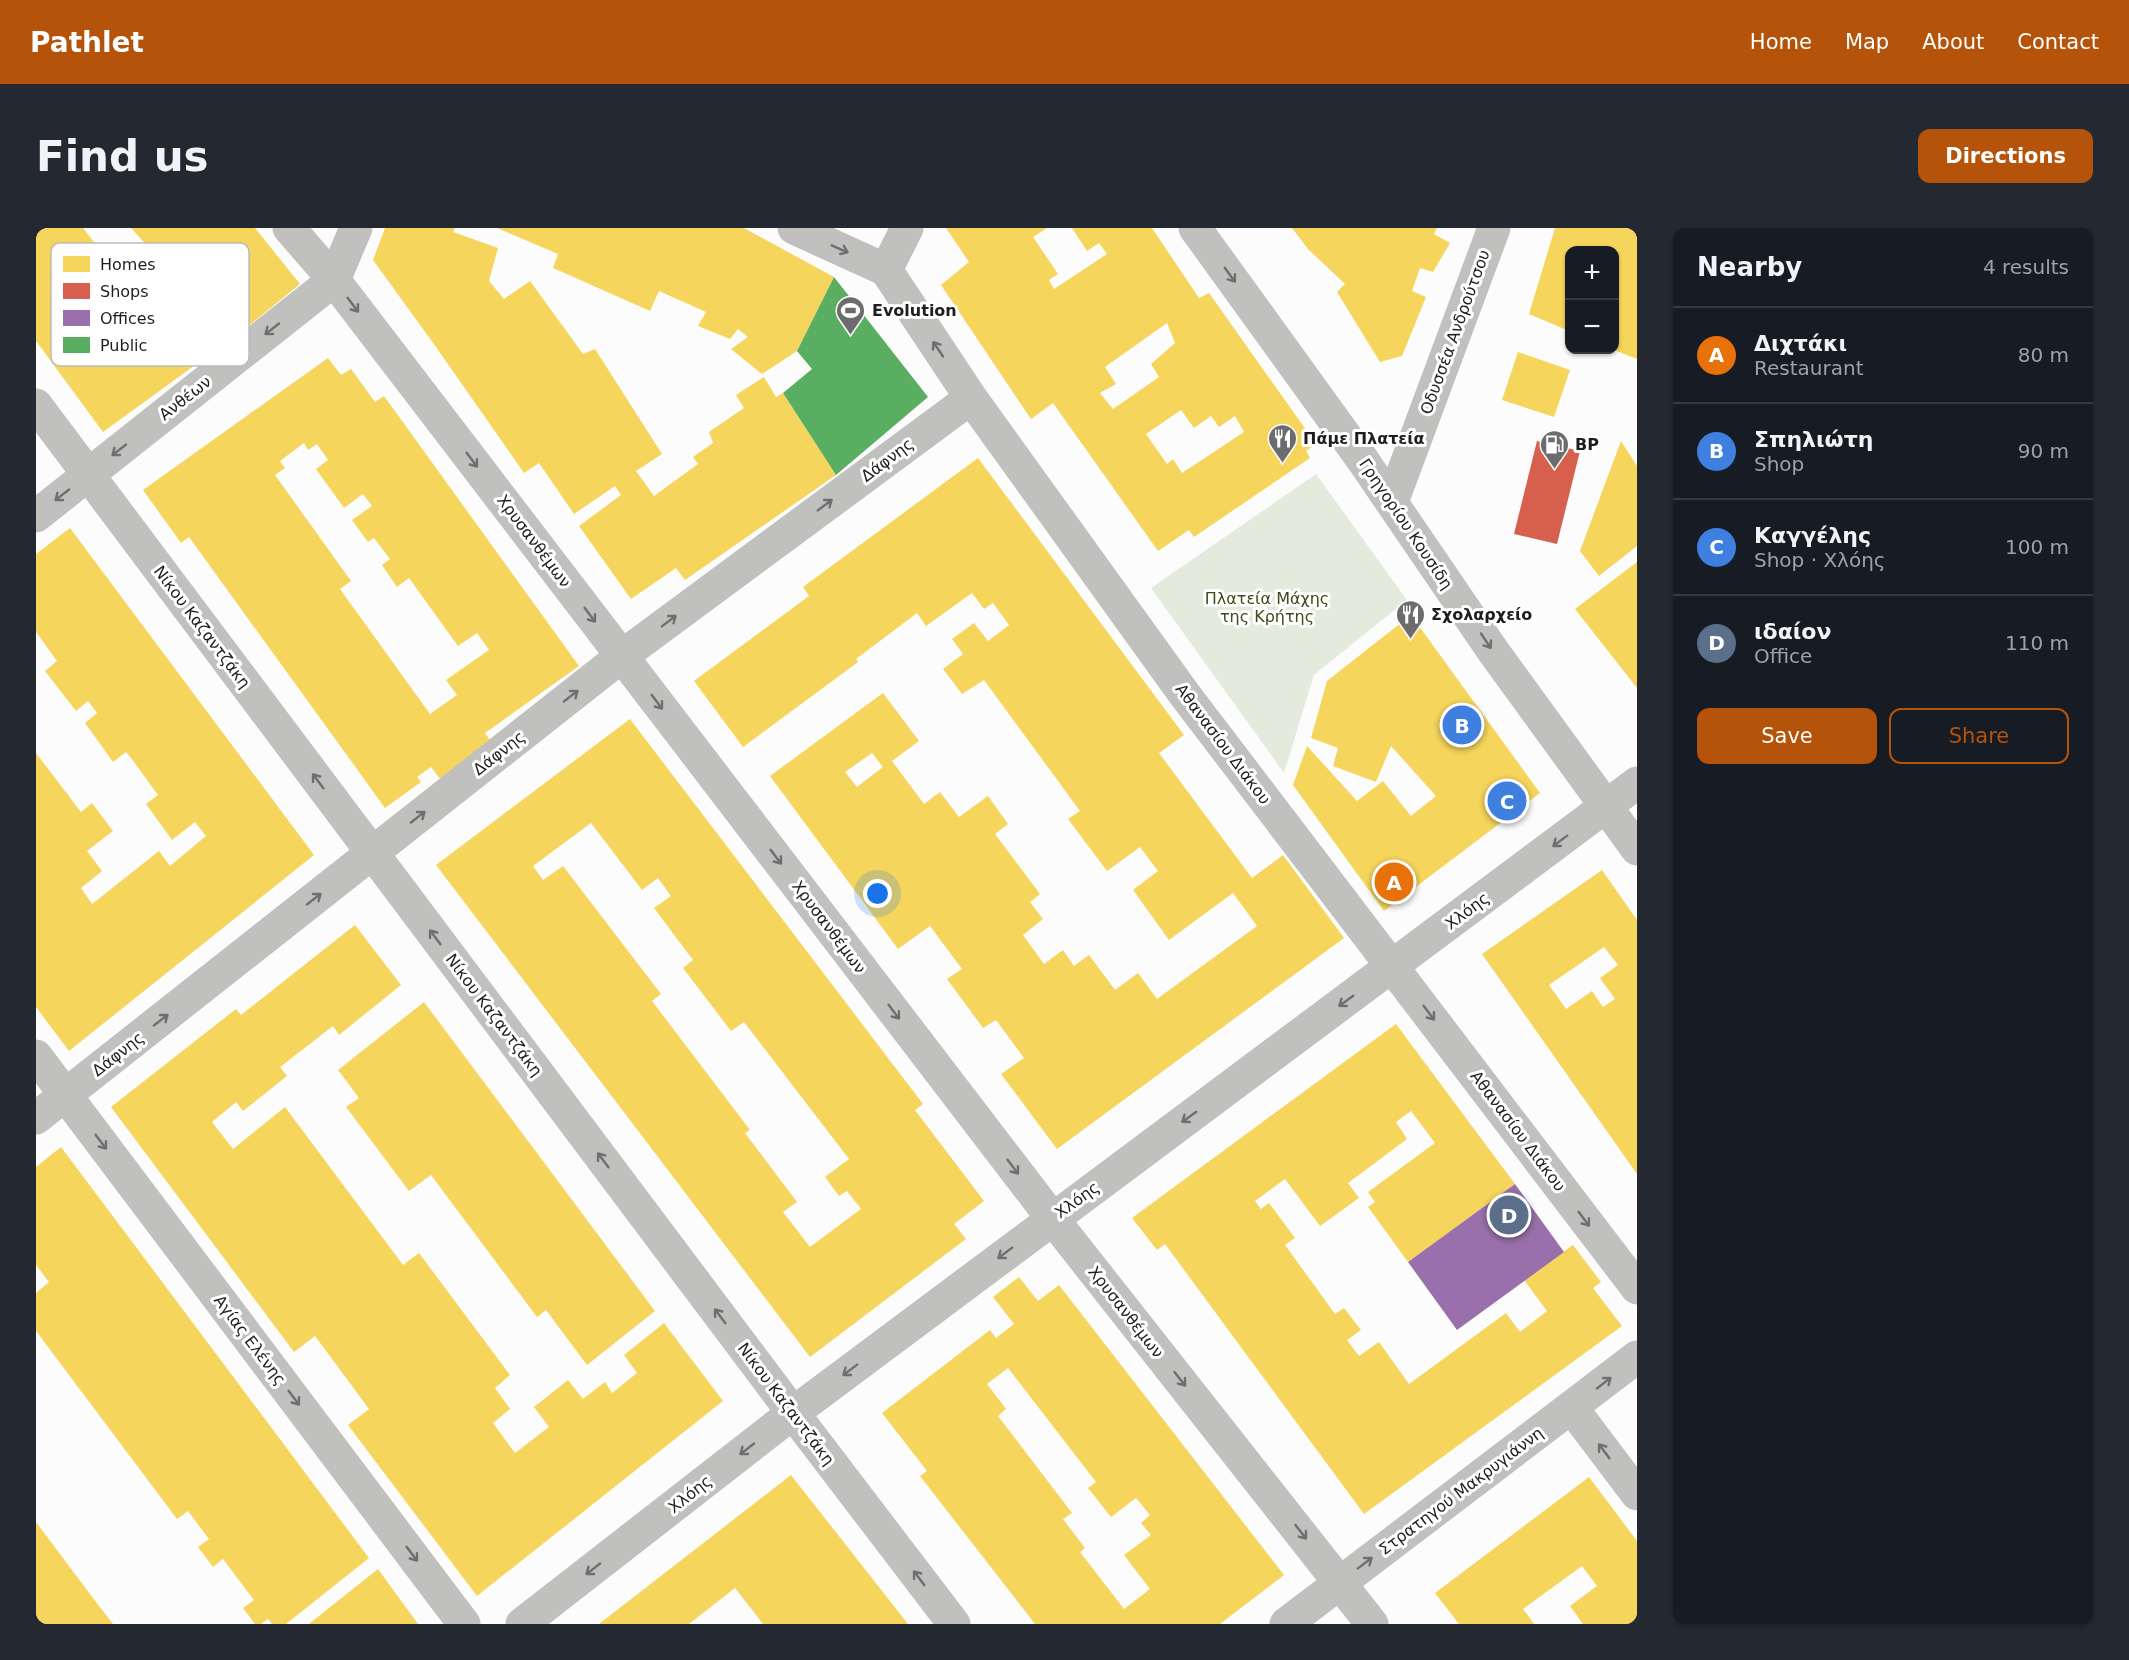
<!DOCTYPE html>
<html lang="en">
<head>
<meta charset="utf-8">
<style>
	body { margin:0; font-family:"DejaVu Sans",sans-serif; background:#242831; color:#f1f3f6 }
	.controls { position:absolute; right:18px; top:18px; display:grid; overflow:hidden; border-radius:12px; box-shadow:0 2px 4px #0004 }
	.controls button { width:54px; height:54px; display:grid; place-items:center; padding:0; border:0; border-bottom:2px solid #363941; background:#171b24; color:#f1f3f6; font:30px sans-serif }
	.you { position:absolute; left:842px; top:666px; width:21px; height:21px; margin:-15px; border:4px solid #fff; border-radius:50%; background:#1a73e8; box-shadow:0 0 0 9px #1a73e833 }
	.badge { display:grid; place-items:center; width:39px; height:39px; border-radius:50%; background:#b45309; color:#fff; font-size:20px; font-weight:700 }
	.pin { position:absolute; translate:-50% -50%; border:3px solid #fff; box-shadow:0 2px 6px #0006 }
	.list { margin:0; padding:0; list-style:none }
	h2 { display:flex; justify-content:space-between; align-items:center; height:78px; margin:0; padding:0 24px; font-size:26px }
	h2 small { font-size:20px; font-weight:400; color:#9ea1a6 }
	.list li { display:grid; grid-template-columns:39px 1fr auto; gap:18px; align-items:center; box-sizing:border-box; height:96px; padding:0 24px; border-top:2px solid #363941 }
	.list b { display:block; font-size:22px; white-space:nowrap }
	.list p { margin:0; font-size:20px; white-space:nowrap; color:#9ea1a6 }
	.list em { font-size:20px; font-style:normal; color:#9ea1a6 }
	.actions { display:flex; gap:12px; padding:18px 24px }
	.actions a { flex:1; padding:14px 0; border:2px solid #b45309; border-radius:12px; text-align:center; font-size:21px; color:#b45309 }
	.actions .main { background:#b45309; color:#fff }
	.map { position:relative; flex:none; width:1601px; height:1396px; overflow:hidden; border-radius:12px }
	header { display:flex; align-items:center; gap:36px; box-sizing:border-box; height:84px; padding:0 30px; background:#b45309; color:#fff }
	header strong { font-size:28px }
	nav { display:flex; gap:33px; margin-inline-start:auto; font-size:21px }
	.intro { display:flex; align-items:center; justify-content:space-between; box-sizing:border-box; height:144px; padding:0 36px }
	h1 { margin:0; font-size:42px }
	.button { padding:15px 27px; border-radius:12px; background:#b45309; color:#fff; font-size:21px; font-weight:700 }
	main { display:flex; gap:36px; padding:0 36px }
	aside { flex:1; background:#171b24; border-radius:12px; box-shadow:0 2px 4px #0004 }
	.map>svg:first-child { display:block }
	.green { fill:#e5ebdc }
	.homes { fill:#f6d55c; fill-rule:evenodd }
	.shops { fill:#d6604d }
	.offices { fill:#9970ab }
	.public { fill:#5aae61 }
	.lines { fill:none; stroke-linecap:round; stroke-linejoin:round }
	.minor { stroke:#c0c0bf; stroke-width:33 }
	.oneway { stroke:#6f6f70 }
	.labels { text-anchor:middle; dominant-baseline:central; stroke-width:6; stroke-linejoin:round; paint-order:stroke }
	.poi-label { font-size:16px; font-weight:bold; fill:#1e1e22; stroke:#fff; text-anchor:start }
	.street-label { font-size:16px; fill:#1e1e22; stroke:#fff }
	.park-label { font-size:16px; fill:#3c4918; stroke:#fff }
	.key { fill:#fff; stroke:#bcbcbd; stroke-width:1.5 }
	.key-label { font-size:16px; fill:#1e1e22 }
</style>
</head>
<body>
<header>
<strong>Pathlet</strong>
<nav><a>Home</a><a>Map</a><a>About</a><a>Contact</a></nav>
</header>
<div class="intro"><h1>Find us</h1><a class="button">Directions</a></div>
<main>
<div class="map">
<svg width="1601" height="1396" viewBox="0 0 1601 1396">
	<rect width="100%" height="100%" fill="#fcfcfc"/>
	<path class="green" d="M1280,246L1371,372L1278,447L1248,545L1115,360Z"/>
	<path class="homes" d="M0,0H47L87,52L80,57L101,84L91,92L97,102L126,81L120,74L163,40L172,28L161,19L133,42L95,0H219L264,56L210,100L67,204L0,113Z
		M349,0H419L417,4L462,20L453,53L468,71L494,53L547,126L559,121L626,226L600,243L618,268L662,236L657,229L677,215L673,204L708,180L700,167L728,149L740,169L747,165L800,247L649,352L640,340L595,371L543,298L585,267L579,258L538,286L503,235L488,245L400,119L337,32Z
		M461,0H708L798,49L761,123L726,146L695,121L712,109L702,101L694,111L662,98L670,84L623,63L614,83L517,40L522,26Z
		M910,0H1011L997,9L1022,46L1013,52L1018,61L1071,26L1063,15L1051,23L1036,0H1116L1163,70L1173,65L1280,216L1270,223L1274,230L1158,309L1153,302L1122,323L1017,175L995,191L905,57L933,34ZM1131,95L1139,115L1115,136L1123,149L1077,181L1064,165L1080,156L1069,139ZM1145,182L1158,200L1175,188L1183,199L1199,188L1208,204L1146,245L1137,231L1131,236L1110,206Z
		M1256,0H1401L1398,6L1414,15L1397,44L1384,40L1376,63L1390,69L1366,128L1344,134L1301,64L1309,56L1272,21Z
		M1519,0H1601V131L1578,122V22H1533V103L1493,86Z
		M1482,124L1534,142L1518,189L1466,172Z
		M292,130L305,147L315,141L339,174L348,168L543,438L449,505L456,515L405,552L395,539L381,549L385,554L349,580L153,309L145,315L107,262ZM268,215L272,222L281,216L292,232L280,241L308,280L327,266L336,278L316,292L332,314L338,310L354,331L346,337L361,359L373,350L422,418L441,405L453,422L410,452L421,467L394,486L304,361L315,353L239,247L249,240L244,233Z
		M1585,213L1601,238V318L1563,348L1544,323Z
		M942,230L1148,507L1123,525L1216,650L1247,627L1308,710L1021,921L965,846L988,830L960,792L947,800L911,751L926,741L894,698L862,721L734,548L847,465L883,513L856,533L888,576L904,564L923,589L952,568L972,596L959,606L1004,666L994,674L1007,691L987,707L1008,736L1027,722L1038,738L1053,727L1079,762L1102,745L1121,771L1221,698L1197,665L1133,712L1097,662L1122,643L1104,619L1071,643L1032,591L1044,583L948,452L926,466L907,441L927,426L916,411L938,395L952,413L973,397L957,375L948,381L936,365L890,398L881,385L820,431L822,434L707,519L658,453L773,368L767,359ZM836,525L847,539L821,559L809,544Z
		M34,300L278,627L33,823L0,779V525L45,584L56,575L77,603L51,623L66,643L45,660L56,676L123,623L134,638L170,608L159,594L136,612L110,576L122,567L98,534L90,524L77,534L49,495L61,485L52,473L40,483L9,443L21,433L0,404V326Z
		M1601,334V460L1539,381Z
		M1375,387L1504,565L1348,683L1257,557L1271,518L1321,573L1347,553L1375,588L1400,568L1355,518L1340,554L1297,538L1302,520L1275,510L1291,453Z
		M594,491L887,876L879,882L948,973L918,996L930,1011L774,1129L400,637ZM555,595L606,662L622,650L635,668L618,680L657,732L647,740L695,803L708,794L813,931L789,949L803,968L811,963L825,981L774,1019L747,984L761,974L709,905L714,902L616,773L625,766L527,638L507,652L497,638Z
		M1566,642L1601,692V946L1446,726ZM1568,719L1582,737L1564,750L1579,771L1567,779L1556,763L1530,781L1513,757Z
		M319,697L365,757L303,807L297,798L244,839L251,848L207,883L200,874L176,894L197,921L249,879L367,1037L383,1025L474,1147L459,1160L474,1181L457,1195L479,1225L513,1199L498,1179L532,1152L547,1171L569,1154L576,1165L601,1145L588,1127L628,1095L687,1173L441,1368L312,1197L333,1181L279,1108L258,1124L75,879L200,781L205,787Z
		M388,774L619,1083L551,1137L510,1082L501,1089L395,947L373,963L310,879L323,870L302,842Z
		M1360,796L1479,956L1372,1034L1332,979L1339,974L1332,964L1399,915L1375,883L1360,894L1371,911L1312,955L1323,970L1284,998L1249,951L1219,973L1225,981L1233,975L1259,1010L1249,1017L1299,1086L1308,1080L1325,1102L1311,1112L1323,1128L1343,1114L1373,1156L1470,1085L1484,1104L1511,1083L1488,1052L1537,1017L1565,1054L1557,1060L1586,1098L1328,1286L1129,1016L1121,1022L1096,990Z
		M25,919L333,1330L250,1396H236L232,1391L225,1396H219L207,1380L218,1372L187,1331L177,1339L162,1319L173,1311L152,1283L141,1291L0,1103V1065L13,1054L0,1037V939Z
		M983,1049L1002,1073L1023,1057L1248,1347L1184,1396H999L884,1248L891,1243L846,1185L954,1102L960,1110L978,1096L957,1069ZM972,1140L1060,1254L1052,1260L1075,1289L1100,1270L1114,1287L1105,1295L1115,1307L1088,1327L1114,1361L1088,1381L1044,1324L1049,1320L1027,1291L1036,1285L962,1188L970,1181L951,1156Z
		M755,1247L872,1396H727L699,1360L653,1396H563Z
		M1553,1249L1601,1313V1396H1547L1534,1378L1561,1358L1546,1338L1487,1381L1498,1396H1423L1399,1365Z
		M0,1294L60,1374L77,1396H0Z
		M342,1341L382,1396H273Z"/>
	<path class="shops" d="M1501,213L1544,223L1521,316L1478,306Z"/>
	<path class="offices" d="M1479,956L1528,1024L1421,1102L1372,1034Z"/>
	<path class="public" d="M798,49L892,169L800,247L747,165L776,141L761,123Z"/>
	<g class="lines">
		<path class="minor" d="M253,0L298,52L1016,990L1336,1396
			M758,0L850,42L935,170L1149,467L1601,1060
			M1159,0L1326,231L1457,423L1601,621
			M850,42L871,0
			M0,177L757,1185L918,1396
			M1356,274L1458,0
			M0,288L298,52L320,0
			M0,828L428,1396
			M0,890L586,428L935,170
			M1536,1180L1601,1266
			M486,1396L757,1185L1601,555
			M1250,1396L1601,1129"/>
	</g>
	<defs><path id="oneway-shaft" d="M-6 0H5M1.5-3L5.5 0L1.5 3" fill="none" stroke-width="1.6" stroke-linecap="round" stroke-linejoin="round" transform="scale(1.5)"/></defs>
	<g class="oneway">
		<use href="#oneway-shaft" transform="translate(804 21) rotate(24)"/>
		<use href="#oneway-shaft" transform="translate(1194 47) rotate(54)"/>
		<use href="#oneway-shaft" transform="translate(317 77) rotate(53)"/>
		<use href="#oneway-shaft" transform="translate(236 101) rotate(142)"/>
		<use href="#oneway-shaft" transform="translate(902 121) rotate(-124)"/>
		<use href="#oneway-shaft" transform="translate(83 222) rotate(142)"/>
		<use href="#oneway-shaft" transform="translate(436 232) rotate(53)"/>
		<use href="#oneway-shaft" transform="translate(26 267) rotate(142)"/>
		<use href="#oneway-shaft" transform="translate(789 277) rotate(-37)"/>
		<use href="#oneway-shaft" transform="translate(554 387) rotate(53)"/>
		<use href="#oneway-shaft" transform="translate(633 393) rotate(-37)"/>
		<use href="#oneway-shaft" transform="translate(1450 413) rotate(56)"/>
		<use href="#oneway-shaft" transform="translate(535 468) rotate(-38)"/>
		<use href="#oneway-shaft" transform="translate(621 474) rotate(53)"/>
		<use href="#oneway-shaft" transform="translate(282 553) rotate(-127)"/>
		<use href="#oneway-shaft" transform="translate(382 589) rotate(-38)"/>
		<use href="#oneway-shaft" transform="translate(1524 613) rotate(143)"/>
		<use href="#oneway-shaft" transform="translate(740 629) rotate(53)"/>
		<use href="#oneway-shaft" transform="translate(278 671) rotate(-38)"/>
		<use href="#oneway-shaft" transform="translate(399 709) rotate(-127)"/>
		<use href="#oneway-shaft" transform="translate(1310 773) rotate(144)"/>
		<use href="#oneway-shaft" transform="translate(858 784) rotate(53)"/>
		<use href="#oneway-shaft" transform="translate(1393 785) rotate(53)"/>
		<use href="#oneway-shaft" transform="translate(125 792) rotate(-38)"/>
		<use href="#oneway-shaft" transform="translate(1153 889) rotate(144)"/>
		<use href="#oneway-shaft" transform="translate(65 914) rotate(53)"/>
		<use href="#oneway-shaft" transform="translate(567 932) rotate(-127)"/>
		<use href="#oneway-shaft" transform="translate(977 939) rotate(53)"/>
		<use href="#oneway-shaft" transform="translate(1548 991) rotate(53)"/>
		<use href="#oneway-shaft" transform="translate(969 1025) rotate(143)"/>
		<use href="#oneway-shaft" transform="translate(684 1088) rotate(-127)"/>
		<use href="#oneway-shaft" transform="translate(814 1142) rotate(143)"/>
		<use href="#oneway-shaft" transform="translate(1144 1151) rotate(52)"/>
		<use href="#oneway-shaft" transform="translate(1568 1155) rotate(-38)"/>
		<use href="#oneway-shaft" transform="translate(258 1170) rotate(53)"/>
		<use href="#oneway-shaft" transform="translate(711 1221) rotate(142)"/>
		<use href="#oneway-shaft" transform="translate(1568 1223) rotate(-127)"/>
		<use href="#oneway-shaft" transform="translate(1265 1304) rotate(52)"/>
		<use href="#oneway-shaft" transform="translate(376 1326) rotate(53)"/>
		<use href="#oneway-shaft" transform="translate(1329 1335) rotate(-37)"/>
		<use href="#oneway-shaft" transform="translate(557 1341) rotate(142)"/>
		<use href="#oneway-shaft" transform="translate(883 1350) rotate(-127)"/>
	</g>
	<defs>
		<symbol id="stadium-pin" viewBox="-11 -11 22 30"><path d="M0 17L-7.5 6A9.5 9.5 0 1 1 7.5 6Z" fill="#6c6c6e" stroke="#fff"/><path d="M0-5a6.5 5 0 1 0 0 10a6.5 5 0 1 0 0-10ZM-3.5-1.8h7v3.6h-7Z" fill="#fff"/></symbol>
		<symbol id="restaurant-pin" viewBox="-11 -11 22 30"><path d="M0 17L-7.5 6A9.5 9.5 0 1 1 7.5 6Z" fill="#6c6c6e" stroke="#fff"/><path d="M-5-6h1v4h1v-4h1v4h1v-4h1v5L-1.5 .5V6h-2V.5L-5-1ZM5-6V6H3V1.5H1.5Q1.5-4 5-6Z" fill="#fff"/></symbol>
		<symbol id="fuel-pin" viewBox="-11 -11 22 30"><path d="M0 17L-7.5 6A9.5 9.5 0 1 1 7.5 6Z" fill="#6c6c6e" stroke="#fff"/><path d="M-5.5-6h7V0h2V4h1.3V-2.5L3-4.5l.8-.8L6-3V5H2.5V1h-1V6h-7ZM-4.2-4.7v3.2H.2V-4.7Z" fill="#fff"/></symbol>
	</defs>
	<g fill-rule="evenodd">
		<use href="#stadium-pin" x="798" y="66" width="33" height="45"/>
		<use href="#restaurant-pin" x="1230" y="194" width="33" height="45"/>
		<use href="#fuel-pin" x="1502" y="200" width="33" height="45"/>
		<use href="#restaurant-pin" x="1358" y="370" width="33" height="45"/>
	</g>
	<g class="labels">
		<g class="poi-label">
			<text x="836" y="82">Evolution</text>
			<text x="1267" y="210">Πάμε Πλατεία</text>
			<text x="1539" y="216">BP</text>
			<text x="1395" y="386">Σχολαρχείο</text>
		</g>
		<g class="street-label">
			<text transform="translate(1419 104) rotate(-70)">Οδυσσέα Ανδρούτσου</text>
			<text transform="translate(149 170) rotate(-38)">Ανθέων</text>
			<text transform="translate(851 232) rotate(-37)">Δάφνης</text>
			<text transform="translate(1370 296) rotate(56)">Γρηγορίου Κουσίδη</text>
			<text transform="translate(498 313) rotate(53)">Χρυσανθέμων</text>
			<text transform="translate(166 399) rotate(53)">Νίκου Καζαντζάκη</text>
			<text transform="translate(1187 516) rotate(53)">Αθανασίου Διάκου</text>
			<text transform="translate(463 525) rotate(-38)">Δάφνης</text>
			<text transform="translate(1431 683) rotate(-37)">Χλόης</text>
			<text transform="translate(793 699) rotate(53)">Χρυσανθέμων</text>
			<text transform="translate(458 787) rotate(53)">Νίκου Καζαντζάκη</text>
			<text transform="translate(82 826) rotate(-38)">Δάφνης</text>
			<text transform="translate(1482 903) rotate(53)">Αθανασίου Διάκου</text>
			<text transform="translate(1041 972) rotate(-36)">Χλόης</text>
			<text transform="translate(1090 1084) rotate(52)">Χρυσανθέμων</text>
			<text transform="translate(214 1112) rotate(53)">Αγίας Ελένης</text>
			<text transform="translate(750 1176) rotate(53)">Νίκου Καζαντζάκη</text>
			<text transform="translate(1425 1263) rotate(-37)">Στρατηγού Μακρυγιάννη</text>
			<text transform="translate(654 1266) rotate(-38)">Χλόης</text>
		</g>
		<g class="park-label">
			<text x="1231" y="370">Πλατεία Μάχης<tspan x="1231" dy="18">της Κρήτης</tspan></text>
		</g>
	</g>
	<rect x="15" y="15" width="198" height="123" rx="9" class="key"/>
	<rect x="27" y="28" width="27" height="16" fill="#f6d55c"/>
	<rect x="27" y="55" width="27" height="16" fill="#d6604d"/>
	<rect x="27" y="82" width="27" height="16" fill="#9970ab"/>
	<rect x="27" y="109" width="27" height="16" fill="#5aae61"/>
	<g class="key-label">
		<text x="64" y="42">Homes</text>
		<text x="64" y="69">Shops</text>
		<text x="64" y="96">Offices</text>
		<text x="64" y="123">Public</text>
	</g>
</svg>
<div class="controls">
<button>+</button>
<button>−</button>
</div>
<div class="you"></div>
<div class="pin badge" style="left:1358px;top:654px;background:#e8710a">A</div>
<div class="pin badge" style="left:1426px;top:497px;background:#3f7fe0">B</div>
<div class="pin badge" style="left:1471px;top:573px;background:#3f7fe0">C</div>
<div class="pin badge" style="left:1473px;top:987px;background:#5c6f8a">D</div>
</div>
<aside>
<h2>Nearby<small>4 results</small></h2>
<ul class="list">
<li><span class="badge" style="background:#e8710a">A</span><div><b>Διχτάκι</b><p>Restaurant</p></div><em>80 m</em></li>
<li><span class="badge" style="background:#3f7fe0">B</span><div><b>Σπηλιώτη</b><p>Shop</p></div><em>90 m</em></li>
<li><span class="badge" style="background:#3f7fe0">C</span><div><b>Καγγέλης</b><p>Shop · Χλόης</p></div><em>100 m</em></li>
<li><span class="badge" style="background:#5c6f8a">D</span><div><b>ιδαίον</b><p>Office</p></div><em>110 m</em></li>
</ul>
<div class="actions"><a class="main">Save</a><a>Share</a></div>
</aside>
</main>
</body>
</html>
